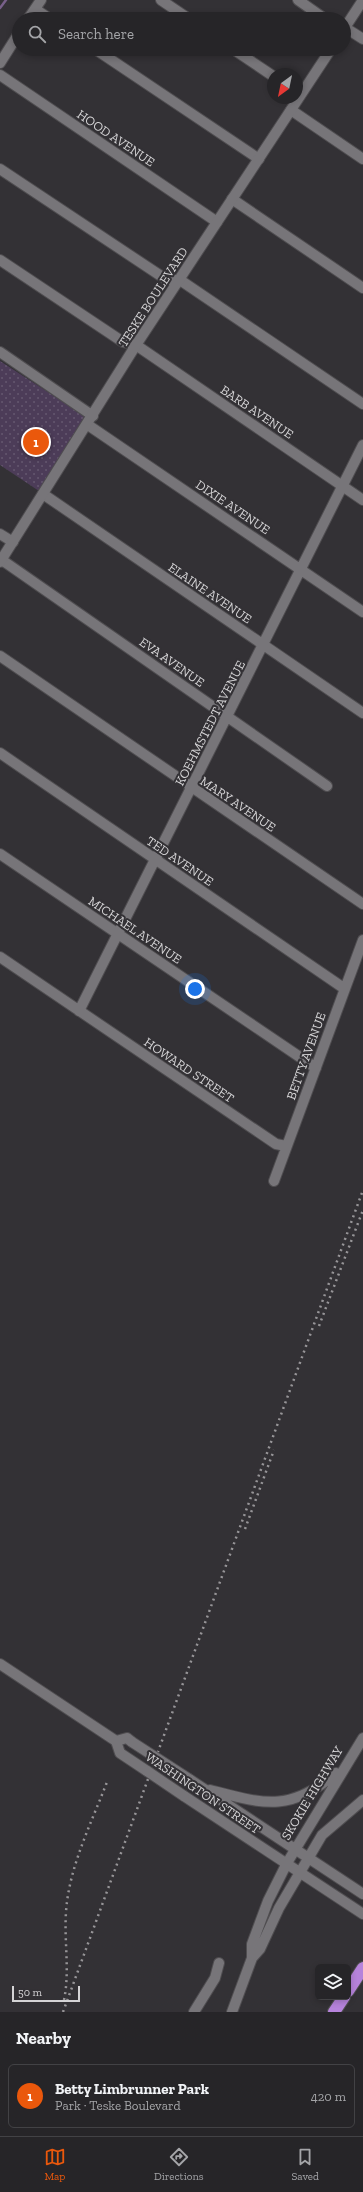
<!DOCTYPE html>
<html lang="en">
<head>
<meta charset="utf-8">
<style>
	body { margin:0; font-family:"Zilla Slab",serif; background:#323134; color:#f1f3f6 }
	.controls { position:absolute; right:12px; bottom:12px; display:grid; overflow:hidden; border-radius:6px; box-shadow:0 2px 6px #0003 }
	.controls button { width:36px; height:36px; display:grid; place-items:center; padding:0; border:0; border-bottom:1px solid #424245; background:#262528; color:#f1f3f6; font:20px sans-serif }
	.compass { position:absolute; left:267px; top:68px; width:36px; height:36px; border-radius:50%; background:#262528; box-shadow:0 2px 6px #0003; rotate:213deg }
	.scale { position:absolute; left:12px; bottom:10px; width:68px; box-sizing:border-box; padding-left:4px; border:2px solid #d5d4d6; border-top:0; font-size:11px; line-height:14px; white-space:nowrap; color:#d5d4d6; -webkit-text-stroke:3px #333135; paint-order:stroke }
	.you { position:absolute; left:195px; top:989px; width:14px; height:14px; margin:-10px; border:3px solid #fff; border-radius:50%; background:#1a73e8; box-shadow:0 0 0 6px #1a73e833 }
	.badge { display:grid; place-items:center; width:26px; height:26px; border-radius:50%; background:#ea580c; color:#fff; font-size:13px; font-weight:700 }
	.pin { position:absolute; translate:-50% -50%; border:2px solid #fff; box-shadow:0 1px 4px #0006 }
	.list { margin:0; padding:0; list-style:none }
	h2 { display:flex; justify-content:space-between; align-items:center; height:52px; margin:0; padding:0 16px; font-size:17px }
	h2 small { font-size:13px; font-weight:400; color:#a4a5a8 }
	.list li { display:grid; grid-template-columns:26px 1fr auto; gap:12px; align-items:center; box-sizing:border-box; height:64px; margin:0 8px 8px; padding:0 8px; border:1px solid #424245; border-radius:6px }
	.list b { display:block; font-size:15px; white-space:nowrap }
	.list p { margin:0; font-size:13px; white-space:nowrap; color:#a4a5a8 }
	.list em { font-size:13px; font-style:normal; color:#a4a5a8 }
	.icon { flex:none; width:22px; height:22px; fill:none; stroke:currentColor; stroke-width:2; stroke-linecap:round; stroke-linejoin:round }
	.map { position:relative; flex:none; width:363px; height:2012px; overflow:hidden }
	.search { position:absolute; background:#262528; box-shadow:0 2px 6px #0003; left:12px; right:12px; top:12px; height:44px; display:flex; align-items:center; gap:10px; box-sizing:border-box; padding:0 14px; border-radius:22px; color:#a4a5a8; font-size:15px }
	.sheet { height:124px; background:#262528 }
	nav { display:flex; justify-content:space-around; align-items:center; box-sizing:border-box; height:56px; border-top:1px solid #424245; background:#262528; font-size:11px; color:#a4a5a8 }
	nav a { display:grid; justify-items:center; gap:2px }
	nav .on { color:#ea580c }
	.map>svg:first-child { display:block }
	.grass { fill:url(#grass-dots) }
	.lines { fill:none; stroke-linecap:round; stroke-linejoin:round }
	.stream { stroke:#78608a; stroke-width:2.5 }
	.street-casing { stroke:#4f4d50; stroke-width:12 }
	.secondary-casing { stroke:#4f4d50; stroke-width:12 }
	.highway-casing { stroke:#4f4d50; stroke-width:14 }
	.street { stroke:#777579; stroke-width:10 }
	.secondary { stroke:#777579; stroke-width:10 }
	.highway { stroke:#b683db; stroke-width:12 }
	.rail { stroke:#979598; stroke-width:2.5; stroke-dasharray:2 4; stroke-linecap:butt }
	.secondary-bridge-casing { stroke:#4f4d50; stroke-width:12; stroke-linecap:butt }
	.secondary-bridge { stroke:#777579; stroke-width:10 }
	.labels { text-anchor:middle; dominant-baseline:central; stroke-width:4; stroke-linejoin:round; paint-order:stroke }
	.street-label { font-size:13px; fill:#d5d4d6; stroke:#333135 }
</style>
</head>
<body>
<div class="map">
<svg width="363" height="2012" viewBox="0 0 363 2012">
	<defs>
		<pattern id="grass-dots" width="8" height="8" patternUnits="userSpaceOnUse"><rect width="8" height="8" fill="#4c3c58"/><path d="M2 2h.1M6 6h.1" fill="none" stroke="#65576f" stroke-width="1.8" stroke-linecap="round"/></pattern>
	</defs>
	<rect width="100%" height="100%" fill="#333135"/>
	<path class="grass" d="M0,361L88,418L39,491L0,465Z"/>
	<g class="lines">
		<path class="stream" d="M0,8L6,0"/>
		<defs>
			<path id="street" d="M161,0L189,19
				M298,0L325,19
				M35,9L50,19
				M28,19L41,0
				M344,27L363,39
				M95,49L259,159
				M233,49L273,76
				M0,63L19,33
				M0,75L217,222
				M291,110L363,159
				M0,169L167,280H180L363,404
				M232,199L363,288
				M0,260L123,342L136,345L363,500
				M0,352L93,416
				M88,425L363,612
				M43,494L363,713
				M0,534L13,542
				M2,560L327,786
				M0,656L363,904
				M0,753L345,989
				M0,854L316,1068
				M0,957L276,1144L286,1146
				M79,1011L363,445
				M274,1181L363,940
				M194,2012L215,1978L219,1963"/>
			<path id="secondary" d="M344,29L363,0
				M0,562L136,345L331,49
				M0,1664L116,1741L120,1753L147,1771
				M116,1741L127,1738L132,1742
				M189,1779L363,1894
				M210,1790C264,1804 290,1813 336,1773
				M184,1796L363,1914
				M252,1958L260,1949L279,1908L322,1835L363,1800
				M232,2012L252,1958V1944L268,1901L287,1863L363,1738"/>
			<path id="highway" d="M348,1991L363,1968
				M334,2012L344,1997"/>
		</defs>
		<use href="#street" class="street-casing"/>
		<use href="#secondary" class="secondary-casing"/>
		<use href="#highway" class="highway-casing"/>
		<use href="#street" class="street"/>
		<use href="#secondary" class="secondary"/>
		<use href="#highway" class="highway"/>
		<path class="rail" d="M319,1326L363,1210
			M245,1529L274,1450
			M64,2000C70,1971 64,1942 66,1912C69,1867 91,1824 107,1782
			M63,2012L363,1190"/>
		<defs>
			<path id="secondary-bridge" d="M132,1742L189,1779
				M147,1771L184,1796"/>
		</defs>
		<use href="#secondary-bridge" class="secondary-bridge-casing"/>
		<use href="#secondary-bridge" class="secondary-bridge"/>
	</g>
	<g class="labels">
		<g class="street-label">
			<text transform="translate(116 138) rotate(34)">HOOD AVENUE</text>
			<text transform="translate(153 297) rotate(-57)">TESKE BOULEVARD</text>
			<text transform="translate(257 412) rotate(34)">BARB AVENUE</text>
			<text transform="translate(233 507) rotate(34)">DIXIE AVENUE</text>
			<text transform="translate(210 593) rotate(34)">ELAINE AVENUE</text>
			<text transform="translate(172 662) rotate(35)">EVA AVENUE</text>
			<text transform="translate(210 723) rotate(-63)">KOEHMSTEDT AVENUE</text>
			<text transform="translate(238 804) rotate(34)">MARY AVENUE</text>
			<text transform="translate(180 861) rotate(34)">TED AVENUE</text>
			<text transform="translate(135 930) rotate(34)">MICHAEL AVENUE</text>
			<text transform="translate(306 1056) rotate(-70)">BETTY AVENUE</text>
			<text transform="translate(189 1070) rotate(34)">HOWARD STREET</text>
			<text transform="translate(203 1793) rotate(34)">WASHINGTON STREET</text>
			<text transform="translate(312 1793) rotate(-59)">SKOKIE HIGHWAY</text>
		</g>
	</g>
</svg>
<div class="controls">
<button><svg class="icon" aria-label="layers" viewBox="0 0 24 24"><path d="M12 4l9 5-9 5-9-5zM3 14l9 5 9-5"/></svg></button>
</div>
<svg class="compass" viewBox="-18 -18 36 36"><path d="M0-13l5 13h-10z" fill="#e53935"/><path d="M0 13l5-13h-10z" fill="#a4a5a8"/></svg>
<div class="scale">50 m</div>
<div class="you"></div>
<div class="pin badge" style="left:36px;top:442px">1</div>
<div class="search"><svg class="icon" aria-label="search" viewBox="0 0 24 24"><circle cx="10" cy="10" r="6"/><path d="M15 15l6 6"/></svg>Search here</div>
</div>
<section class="sheet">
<h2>Nearby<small></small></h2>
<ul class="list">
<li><span class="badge">1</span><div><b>Betty Limbrunner Park</b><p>Park · Teske Boulevard</p></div><em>420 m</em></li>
</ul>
</section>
<nav>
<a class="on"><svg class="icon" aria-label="map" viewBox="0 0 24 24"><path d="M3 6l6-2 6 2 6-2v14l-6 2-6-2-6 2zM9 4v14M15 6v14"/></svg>Map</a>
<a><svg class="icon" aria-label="directions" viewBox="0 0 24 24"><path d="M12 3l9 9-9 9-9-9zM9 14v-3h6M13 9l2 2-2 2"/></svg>Directions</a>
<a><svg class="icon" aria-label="saved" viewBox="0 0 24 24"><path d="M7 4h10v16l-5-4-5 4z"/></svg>Saved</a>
</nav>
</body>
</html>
